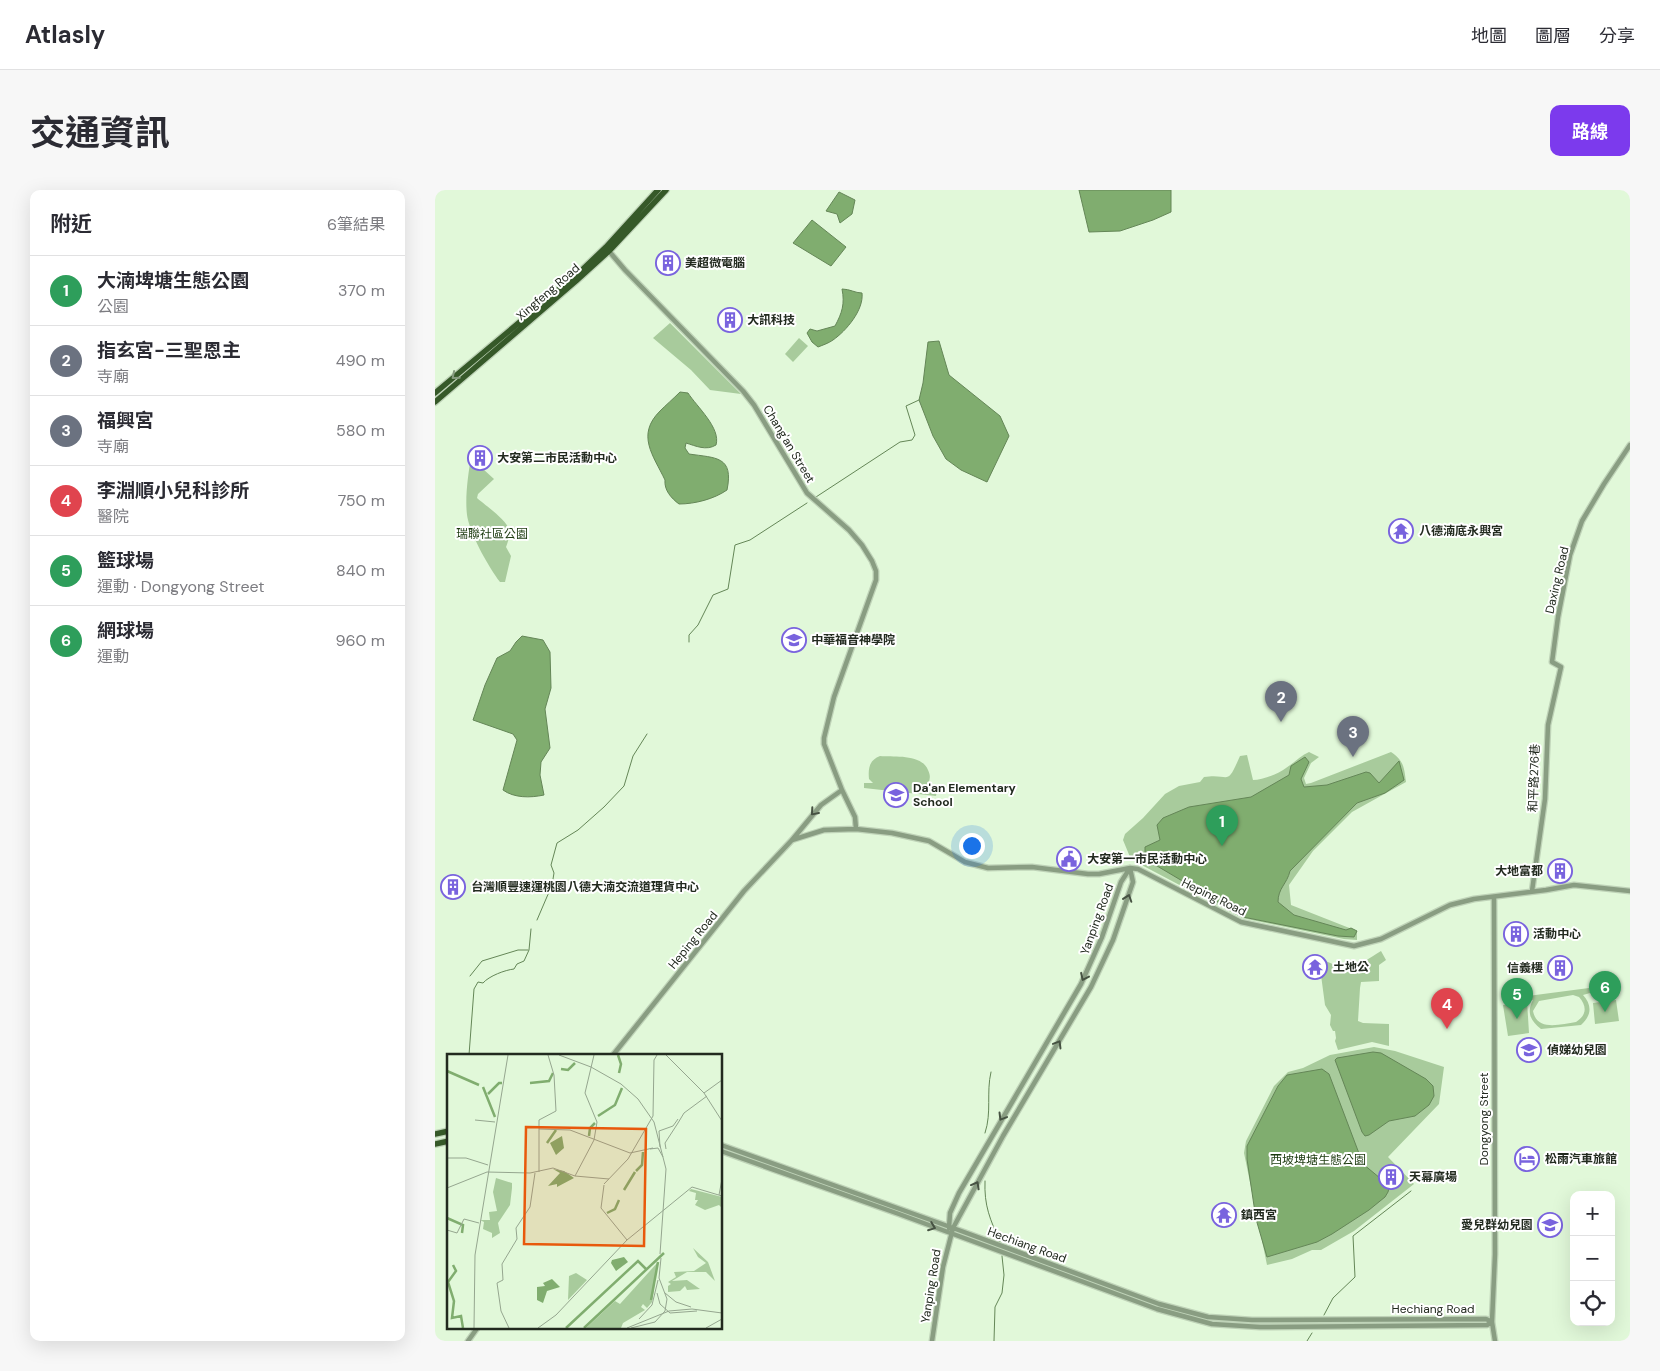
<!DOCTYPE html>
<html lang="zh-TW">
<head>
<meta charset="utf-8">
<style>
	body { margin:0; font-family:"DM Sans","Noto Sans TC",sans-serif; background:#f7f7f7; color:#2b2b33 }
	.controls { position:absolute; right:15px; bottom:15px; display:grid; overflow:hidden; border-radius:10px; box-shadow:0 5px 20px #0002 }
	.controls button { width:45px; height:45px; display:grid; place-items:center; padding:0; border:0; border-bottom:1px solid #e1e1e2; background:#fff; color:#2b2b33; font:25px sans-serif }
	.you { position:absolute; left:536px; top:655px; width:18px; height:18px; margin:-12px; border:4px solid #fff; border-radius:50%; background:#1a73e8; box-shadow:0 0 0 8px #1a73e833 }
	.badge { display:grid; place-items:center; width:32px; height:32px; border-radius:50%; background:#7c3aed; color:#fff; font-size:16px; font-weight:700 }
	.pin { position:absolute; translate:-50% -41px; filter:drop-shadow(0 1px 2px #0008) }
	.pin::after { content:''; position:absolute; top:26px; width:18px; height:15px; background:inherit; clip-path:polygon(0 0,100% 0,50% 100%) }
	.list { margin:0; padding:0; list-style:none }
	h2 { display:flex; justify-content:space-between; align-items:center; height:65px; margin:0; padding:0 20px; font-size:21px }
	h2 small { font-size:16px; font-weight:400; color:#7c7c81 }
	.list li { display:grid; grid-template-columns:32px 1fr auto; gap:15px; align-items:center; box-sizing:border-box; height:70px; padding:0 20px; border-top:1px solid #e1e1e2 }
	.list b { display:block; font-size:19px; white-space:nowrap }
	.list p { margin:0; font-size:16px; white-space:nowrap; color:#7c7c81 }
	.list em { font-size:16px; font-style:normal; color:#7c7c81 }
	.icon { flex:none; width:28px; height:28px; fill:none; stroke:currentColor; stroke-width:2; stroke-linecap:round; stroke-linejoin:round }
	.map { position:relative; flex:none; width:1195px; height:1151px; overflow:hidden; border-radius:10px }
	header { display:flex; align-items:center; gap:30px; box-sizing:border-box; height:70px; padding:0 25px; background:#fff; border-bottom:1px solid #e1e1e2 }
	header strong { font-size:24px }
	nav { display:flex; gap:28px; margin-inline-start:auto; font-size:18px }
	.intro { display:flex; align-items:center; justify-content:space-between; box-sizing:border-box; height:120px; padding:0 30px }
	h1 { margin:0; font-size:35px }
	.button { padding:12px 22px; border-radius:10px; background:#7c3aed; color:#fff; font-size:18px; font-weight:700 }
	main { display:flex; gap:30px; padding:0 30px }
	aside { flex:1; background:#fff; border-radius:10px; box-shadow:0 5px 20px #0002 }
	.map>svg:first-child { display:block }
	.green { fill:#a8cb9c; fill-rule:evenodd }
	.water { fill:#80ad6f; stroke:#648657 }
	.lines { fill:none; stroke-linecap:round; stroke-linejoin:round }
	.stream { stroke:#648657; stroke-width:1 }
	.minor-casing { stroke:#bfd3b8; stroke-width:7 }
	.major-casing { stroke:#bfd3b8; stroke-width:8 }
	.minor { stroke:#899d82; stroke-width:4.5 }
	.major { stroke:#365929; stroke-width:5.5 }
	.oneway { stroke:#869b7f }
	.oneway2 { stroke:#465242 }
	.labels { text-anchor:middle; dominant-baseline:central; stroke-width:4; stroke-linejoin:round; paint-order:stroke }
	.poi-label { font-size:12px; font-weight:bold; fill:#222a1f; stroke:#fff; text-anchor:start }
	.street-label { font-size:12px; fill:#222a1f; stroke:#fff }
	.park-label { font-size:12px; fill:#1b390e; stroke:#fff }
	.inset-river { fill:none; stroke:#80ad6f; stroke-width:2.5 }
	.inset-road { fill:none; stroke:#95a68f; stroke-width:1 }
	.view { fill:#e8590c; fill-opacity:0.15; stroke:#e8590c; stroke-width:2.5 }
	.inset-edge { fill:none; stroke:#222a1f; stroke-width:2.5 }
</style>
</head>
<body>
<header>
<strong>Atlasly</strong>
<nav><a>地圖</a><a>圖層</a><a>分享</a></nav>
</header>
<div class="intro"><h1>交通資訊</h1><a class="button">路線</a></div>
<main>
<aside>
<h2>附近<small>6筆結果</small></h2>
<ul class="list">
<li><span class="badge" style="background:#2e9e5b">1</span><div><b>大湳埤塘生態公園</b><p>公園</p></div><em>370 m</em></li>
<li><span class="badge" style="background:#6b7280">2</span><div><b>指玄宮-三聖恩主</b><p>寺廟</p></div><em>490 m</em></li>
<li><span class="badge" style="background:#6b7280">3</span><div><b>福興宮</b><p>寺廟</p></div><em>580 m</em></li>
<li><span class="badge" style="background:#e0444e">4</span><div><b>李淵順小兒科診所</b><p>醫院</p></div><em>750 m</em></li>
<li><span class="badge" style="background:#2e9e5b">5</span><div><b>籃球場</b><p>運動 · Dongyong Street</p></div><em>840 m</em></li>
<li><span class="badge" style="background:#2e9e5b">6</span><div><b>網球場</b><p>運動</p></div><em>960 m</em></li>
</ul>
</aside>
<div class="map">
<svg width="1195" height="1151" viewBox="0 0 1195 1151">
	<rect width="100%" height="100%" fill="#e1f8d9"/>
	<path class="green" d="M235,133L306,204L275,200L256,180L218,148Z
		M364,148L373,156L358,172L350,164Z
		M36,268L59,289L43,304L42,308C50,315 72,330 74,340C75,345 73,352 71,357L76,366L70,392H65C53,376 38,349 33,330C29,314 33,284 36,268Z
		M874,562L884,567L876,573L869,588L871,594L876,593L956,562C969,571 969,577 971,592L917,622L878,661L854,695L856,715L922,741V750L909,749L807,728L699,671L695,667L688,650L690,644L708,628L730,604L744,596L765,592L769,587C796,583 791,598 805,566L812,565L818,590C827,590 843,584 851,578C859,573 865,566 874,562Z
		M445,566C459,567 487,564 493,580C497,588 494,593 489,599L502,600L501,606L429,598V593H438L434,589C433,579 434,570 445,566Z
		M946,761L951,770L944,775V791L926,792L925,798L923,831L928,833L954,834V856L937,852L903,860L900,851L901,848L900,841H898L895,835L896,825L890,815L884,770C893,770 900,777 908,777C921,778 935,768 946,761Z
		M1154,798L1155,803L1148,805C1157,815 1157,825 1146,835L1106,839C1096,831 1091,823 1098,810L1092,811L1094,843L1073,846L1068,815L1091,811L1079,812L1078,808ZM1138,805L1144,807C1152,816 1152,825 1141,832C1126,834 1102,842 1098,821L1104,811Z
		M1181,810L1184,831L1160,834L1158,813Z
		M939,857L960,861L1009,877L1004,914L953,967L979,994L919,1041L886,1060H877L857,1069L832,1075L809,963L811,951L839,896L853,882L868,878L895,865Z"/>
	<path class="water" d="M644,0H736V22L718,30L685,41L654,42Z
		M404,2L420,10L417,24L405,33L402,24L391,21Z
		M377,30L411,57L396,76L358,53Z
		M407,99C415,99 420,103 427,103C429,120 411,141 398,150C394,153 388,155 383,157L377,152L372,143L375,139L382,141L400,136C407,123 410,114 407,99Z
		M504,151L514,185L565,226L574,246L552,292L526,280L511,269L498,246L484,210L488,193L493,152Z
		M245,202L253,203C262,217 286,238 281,255C271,261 261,256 251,253L250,258L254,264C281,268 299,266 292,300C279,309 260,314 244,314C236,308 229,300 230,290C218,265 201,245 225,221C231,215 238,209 245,202Z
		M87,446L108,450L115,462L116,498L110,519L115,558L106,572L105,585L109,605C95,608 79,608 68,600L82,550L78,544L38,530L50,495L62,468L75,461L81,452Z
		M870,567L874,572L866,589L869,597L892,595L931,582L935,583L944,593L964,571L969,590L950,603L922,613L855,681C852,694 843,698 843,712L859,725L911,740L916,738L922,741L919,747L903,746L808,727L712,670L710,666V657L725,650L722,635L728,628L754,617L816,607L854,585L856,576Z
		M938,862L946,863L991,889L998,896L999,906L994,915L980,926L954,931L934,945L930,946L927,942L900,870L902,868Z
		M887,879L894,884L928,974L951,993L954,998L953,1002L950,1007L934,1020L897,1044L882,1052L832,1067L821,1029L812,969V956L843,896L852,885Z"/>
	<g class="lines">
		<path class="stream" d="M381,307L465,252L477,250L480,245L471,216L484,210
			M254,452V445L263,435L278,405L293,399L300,355L315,350L372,313
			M102,730L117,695L119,683L116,675L122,653L143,640L169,617L189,596L198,566L212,544
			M35,786L47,771L83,760H93
			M34,865L39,799L43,792L48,793C54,786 70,780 79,779L82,774L89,771L94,760L96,739
			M550,943C557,922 551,903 556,882
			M550,991C549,1016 555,1029 565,1052
			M889,1125L898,1108L920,1087L918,1046L976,1001
			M559,1151L560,1117L567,1103L569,1085L567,1066
			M872,1151L877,1143"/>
		<defs>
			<path id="minor" d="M173,60L190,80L308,201L319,215L372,303L414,340L427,355L437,371L441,381V390L399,507L389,548V554L407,600L420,627L421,639
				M357,650L389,640L421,639L457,643L494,651L530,672L553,678L597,677L653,684H664L695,678L703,679L806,732L919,756L946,749L1015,715L1039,709L1111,700L1139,695L1195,701
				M1097,701L1110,609L1113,535L1126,477L1117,472L1123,427L1135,365L1147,331L1169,294L1195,255
				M1059,707L1060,1064L1057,1132L1060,1151
				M178,865L309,701L357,650L386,615L407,600
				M286,955L518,1038L724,1114L773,1127L817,1130L1051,1129L1057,1132
				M286,961L464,1024L722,1119L777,1134L825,1137L1052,1135L1057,1132
				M514,1038L515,1023L524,1003L646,794L667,747L686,692L695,678
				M33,1151L43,1137
				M497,1151L508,1077L518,1038L568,946L656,797L678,750L698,692L695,678"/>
			<path id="major" d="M0,203L147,80L171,57L223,0
				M0,212L141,91L174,61L231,0
				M0,944L14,941
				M0,954L14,951"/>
		</defs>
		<use href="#minor" class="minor-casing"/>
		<use href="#major" class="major-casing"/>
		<use href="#minor" class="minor"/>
		<use href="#major" class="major"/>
	</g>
	<defs><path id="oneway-chevron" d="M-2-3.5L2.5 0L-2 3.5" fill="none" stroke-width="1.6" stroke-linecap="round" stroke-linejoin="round" transform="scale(1.25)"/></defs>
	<use class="oneway" href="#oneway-chevron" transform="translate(20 186) rotate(140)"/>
	<g class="oneway2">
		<use href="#oneway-chevron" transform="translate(379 622) rotate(131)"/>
		<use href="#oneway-chevron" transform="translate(693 708) rotate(-71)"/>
		<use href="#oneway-chevron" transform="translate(649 787) rotate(115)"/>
		<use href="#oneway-chevron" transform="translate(623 854) rotate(-59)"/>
		<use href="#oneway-chevron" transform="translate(567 927) rotate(121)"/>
		<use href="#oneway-chevron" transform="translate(541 995) rotate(-61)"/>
		<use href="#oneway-chevron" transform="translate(497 1037) rotate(21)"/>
	</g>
	<defs>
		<symbol id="building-ring" viewBox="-11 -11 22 22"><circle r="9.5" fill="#fff" stroke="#7963de" stroke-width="1.5"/><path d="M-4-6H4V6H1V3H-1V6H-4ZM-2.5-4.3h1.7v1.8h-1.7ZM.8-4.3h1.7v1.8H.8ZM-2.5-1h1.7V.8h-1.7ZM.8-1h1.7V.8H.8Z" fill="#7963de"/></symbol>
		<symbol id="temple-ring" viewBox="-11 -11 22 22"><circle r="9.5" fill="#fff" stroke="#7963de" stroke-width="1.5"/><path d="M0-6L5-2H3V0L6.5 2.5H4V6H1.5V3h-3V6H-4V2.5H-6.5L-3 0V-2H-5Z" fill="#7963de"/></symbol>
		<symbol id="university-ring" viewBox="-11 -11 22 22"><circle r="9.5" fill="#fff" stroke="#7963de" stroke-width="1.5"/><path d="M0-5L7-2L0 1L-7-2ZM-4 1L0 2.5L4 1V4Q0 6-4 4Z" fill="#7963de"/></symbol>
		<symbol id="school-ring" viewBox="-11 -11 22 22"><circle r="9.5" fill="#fff" stroke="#7963de" stroke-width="1.5"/><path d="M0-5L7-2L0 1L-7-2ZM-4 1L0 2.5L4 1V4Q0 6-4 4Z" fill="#7963de"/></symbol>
		<symbol id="civic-ring" viewBox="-11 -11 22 22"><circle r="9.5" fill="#fff" stroke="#7963de" stroke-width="1.5"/><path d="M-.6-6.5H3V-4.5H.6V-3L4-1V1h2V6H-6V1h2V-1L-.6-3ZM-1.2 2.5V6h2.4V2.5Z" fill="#7963de"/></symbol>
		<symbol id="hotel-ring" viewBox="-11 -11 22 22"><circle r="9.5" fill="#fff" stroke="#7963de" stroke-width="1.5"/><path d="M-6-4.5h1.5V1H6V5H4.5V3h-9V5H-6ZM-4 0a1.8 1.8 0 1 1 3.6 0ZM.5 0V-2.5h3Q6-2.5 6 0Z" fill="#7963de"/></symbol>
	</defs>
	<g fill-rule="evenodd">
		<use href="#building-ring" x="219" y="59" width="28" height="28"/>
		<use href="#building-ring" x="281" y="116" width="28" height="28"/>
		<use href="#building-ring" x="31" y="254" width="28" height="28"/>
		<use href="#temple-ring" x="952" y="327" width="28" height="28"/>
		<use href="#university-ring" x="345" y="436" width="28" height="28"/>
		<use href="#school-ring" x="447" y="591" width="28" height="28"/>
		<use href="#civic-ring" x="620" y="655" width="28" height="28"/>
		<use href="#building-ring" x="1111" y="667" width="28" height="28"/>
		<use href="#building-ring" x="4" y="683" width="28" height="28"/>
		<use href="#building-ring" x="1067" y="730" width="28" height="28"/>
		<use href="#temple-ring" x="866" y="763" width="28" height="28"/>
		<use href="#building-ring" x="1111" y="764" width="28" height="28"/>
		<use href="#school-ring" x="1080" y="846" width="28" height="28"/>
		<use href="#hotel-ring" x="1078" y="955" width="28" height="28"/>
		<use href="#building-ring" x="942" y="973" width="28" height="28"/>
		<use href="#temple-ring" x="775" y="1011" width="28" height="28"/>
		<use href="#school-ring" x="1101" y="1021" width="28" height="28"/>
	</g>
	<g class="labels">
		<g class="poi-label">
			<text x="250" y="73">美超微電腦</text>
			<text x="312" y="130">大訊科技</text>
			<text x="62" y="268">大安第二市民活動中心</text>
			<text x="984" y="341">八德湳底永興宮</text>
			<text x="376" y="450">中華福音神學院</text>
			<text x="478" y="598">Da'an Elementary<tspan x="478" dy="14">School</tspan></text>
			<text x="652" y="669">大安第一市民活動中心</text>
			<text x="1108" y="681" text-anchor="end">大地富都</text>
			<text x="36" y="697">台灣順豐速運桃園八德大湳交流道理貨中心</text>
			<text x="1098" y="744">活動中心</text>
			<text x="898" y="777">土地公</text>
			<text x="1108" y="778" text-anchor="end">信義樓</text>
			<text x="1112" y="860">偵娣幼兒園</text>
			<text x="1110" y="969">松雨汽車旅館</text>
			<text x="974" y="987">天幕廣場</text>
			<text x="806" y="1025">鎮西宮</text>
			<text x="1098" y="1035" text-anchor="end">愛兒群幼兒園</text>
		</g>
		<g class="street-label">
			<text transform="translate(113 102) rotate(-41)">Xingfeng Road</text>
			<text transform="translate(354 254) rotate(59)">Chang'an Street</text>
			<text transform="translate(1122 390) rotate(-77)">Daxing Road</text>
			<text transform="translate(1099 588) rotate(-88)">和平路276巷</text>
			<text transform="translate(779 707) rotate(26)">Heping Road</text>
			<text transform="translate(662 729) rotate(-70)">Yanping Road</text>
			<text transform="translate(258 750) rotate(-51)">Heping Road</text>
			<text transform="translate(1049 929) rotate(-90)">Dongyong Street</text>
			<text transform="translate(592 1055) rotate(20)">Hechiang Road</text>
			<text transform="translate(496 1096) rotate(-81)">Yanping Road</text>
			<text x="998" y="1119">Hechiang Road</text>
		</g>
		<g class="park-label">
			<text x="57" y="344">瑞聯社區公園</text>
			<text x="883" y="970">西坡埤塘生態公園</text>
		</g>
	</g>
	<g transform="translate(12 864)">
		<rect width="275" height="275" fill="#e1f8d9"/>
		<path d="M49,124L65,129V134L63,151L51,169L53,179L45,184V179L36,175L37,168L33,166H43L42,158L50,157L46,138ZM244,135L275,143V154L272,151L258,156L248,151L251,146H248L249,139L242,137ZM246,194L261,208L268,227L259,218H240L225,227L240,226L253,235L240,236L238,232L233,237L221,238V232L224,230L221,228L229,223L227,218L247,217L259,209L251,203ZM211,208L205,248L200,254L196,250L194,253L198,256L176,269L174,274H139L168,247L173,250ZM129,219L140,226L121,246L122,222Z" fill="#a8cb9c"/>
		<path d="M115,82L117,94L109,101L103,89ZM106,115L117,117L127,124L110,133V130L101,132L113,119ZM177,203L181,208L169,217L164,209L165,206ZM105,225L113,233L100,237L96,249L90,246V233L98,232L96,229Z" fill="#80ad6f"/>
		<path class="inset-river" d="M171,1L174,10L172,19M114,15L121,16L128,9M0,17L32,31M83,29L102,27L106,19M36,33L48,63M41,40L52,29H55M151,62L168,51L175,34M142,82L143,74L148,69M100,89L109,76M189,117L195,111L196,98M177,136L188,118M160,159L168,155L172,146M0,164L16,171L15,179M6,211L9,217L1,228L7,247L5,264L14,262L16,274M204,246L211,208M119,274L191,207L199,215M137,274L217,199"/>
		<path class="inset-road" d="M112,1L144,13L174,30L191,45L207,68L219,115L213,200M219,1L257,39L275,67M257,39L275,26M28,66L48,68M231,69L237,59L260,42M92,75L123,76L183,99M213,93L212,77L226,72L231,65M203,95L211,94L216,103M219,95L218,89L231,69M183,99L206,94M0,104H19L41,111M92,118V66L109,57L107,21L101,1M128,122L147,86L150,68L138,39L147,1M157,130L181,105L206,62L207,6L210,1M157,131L154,154L180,186M0,134L40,118L83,119L106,114L128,122L162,125M272,141L275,125M0,176L10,179L17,165L32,169M210,239L213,250L223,259L250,257M218,239L229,248L244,253M192,265L205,251L211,226M27,274L28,201L61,1M62,274L54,257L50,229L56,226L55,210L70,185L69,174L83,153L88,119M91,274L109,261L180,186L245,133L275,142M180,274L222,257L245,255L275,259M184,274L208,268L218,257L220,245L212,224L214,204M259,274L275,265"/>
		<path class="view" d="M79,73L199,75L197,192L77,190Z"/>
		<rect width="275" height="275" class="inset-edge"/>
	</g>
</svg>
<div class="controls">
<button>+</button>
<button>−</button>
<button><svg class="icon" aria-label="locate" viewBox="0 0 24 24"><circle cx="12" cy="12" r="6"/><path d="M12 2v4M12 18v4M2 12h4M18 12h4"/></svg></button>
</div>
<div class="you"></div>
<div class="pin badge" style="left:787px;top:656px;background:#2e9e5b">1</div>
<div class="pin badge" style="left:846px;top:532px;background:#6b7280">2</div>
<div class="pin badge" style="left:918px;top:567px;background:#6b7280">3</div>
<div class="pin badge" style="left:1012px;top:839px;background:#e0444e">4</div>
<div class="pin badge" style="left:1082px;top:829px;background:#2e9e5b">5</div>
<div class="pin badge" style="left:1170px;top:822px;background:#2e9e5b">6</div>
</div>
</main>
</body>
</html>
